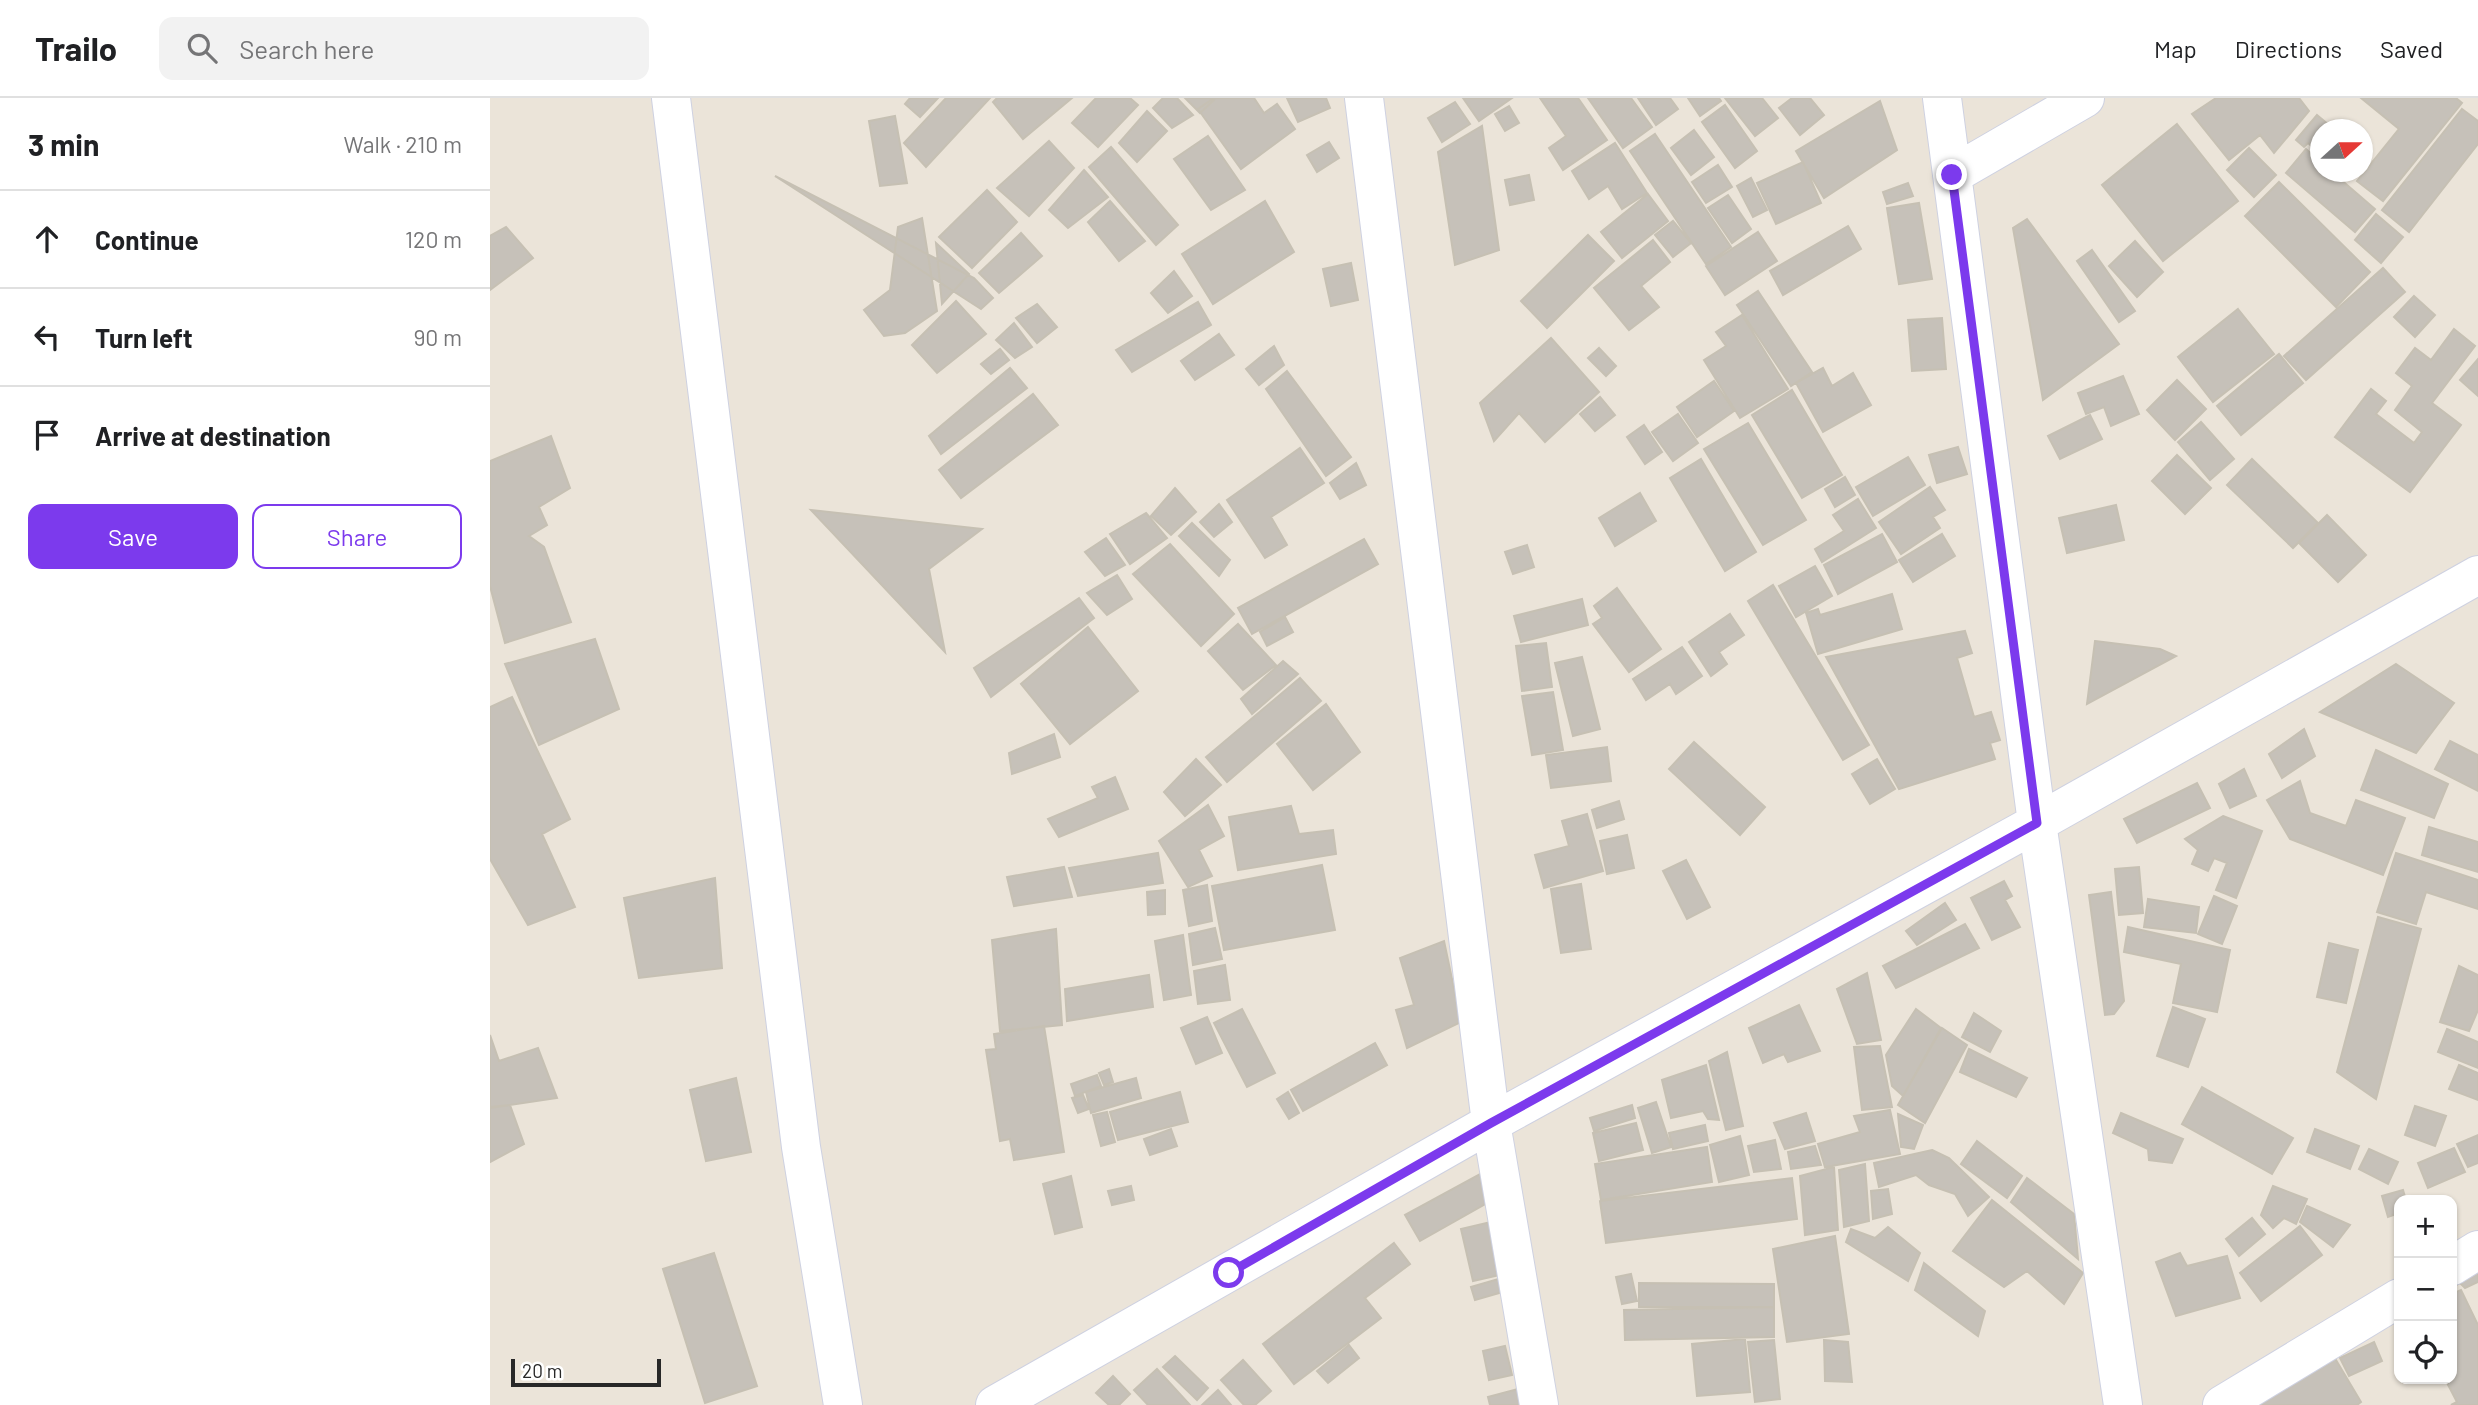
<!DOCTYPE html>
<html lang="en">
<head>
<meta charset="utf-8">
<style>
	body { margin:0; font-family:Barlow,sans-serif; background:#f2f2f2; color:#202124 }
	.controls { position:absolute; right:21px; bottom:21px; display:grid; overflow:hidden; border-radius:14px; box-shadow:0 2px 5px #0004 }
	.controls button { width:63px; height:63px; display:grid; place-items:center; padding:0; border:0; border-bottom:2px solid #e0e0e0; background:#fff; color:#202124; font:35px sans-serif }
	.compass { position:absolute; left:1820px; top:21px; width:63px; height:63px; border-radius:50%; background:#fff; box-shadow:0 2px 5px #0004; rotate:69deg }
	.scale { position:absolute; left:21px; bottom:18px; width:150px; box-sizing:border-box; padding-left:7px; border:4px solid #282828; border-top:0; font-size:19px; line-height:24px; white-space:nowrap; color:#282828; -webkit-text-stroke:5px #fff; paint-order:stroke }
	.stop { position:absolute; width:21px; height:21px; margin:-16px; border:5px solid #7c3aed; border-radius:50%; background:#fff }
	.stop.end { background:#7c3aed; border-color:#fff; box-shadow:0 2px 7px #0008 }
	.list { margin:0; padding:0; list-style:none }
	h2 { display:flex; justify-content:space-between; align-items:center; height:91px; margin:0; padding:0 28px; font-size:30px }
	h2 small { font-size:23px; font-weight:400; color:#757577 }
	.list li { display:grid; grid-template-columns:46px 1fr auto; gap:21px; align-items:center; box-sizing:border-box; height:98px; padding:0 28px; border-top:2px solid #e0e0e0 }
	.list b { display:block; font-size:26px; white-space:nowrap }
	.list em { font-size:23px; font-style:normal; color:#757577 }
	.actions { display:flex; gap:14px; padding:21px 28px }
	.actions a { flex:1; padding:16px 0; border:2px solid #7c3aed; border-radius:14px; text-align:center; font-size:24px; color:#7c3aed }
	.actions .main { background:#7c3aed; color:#fff }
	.icon { flex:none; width:38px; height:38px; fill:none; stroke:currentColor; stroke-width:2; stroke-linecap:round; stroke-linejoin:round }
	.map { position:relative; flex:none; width:1988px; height:1307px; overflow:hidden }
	header { display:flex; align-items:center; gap:42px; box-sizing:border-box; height:98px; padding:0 35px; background:#fff; border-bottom:2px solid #e0e0e0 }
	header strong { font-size:33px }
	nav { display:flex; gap:38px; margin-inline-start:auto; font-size:24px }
	.search { width:490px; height:63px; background:#f2f2f2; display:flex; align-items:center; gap:18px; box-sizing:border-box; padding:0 24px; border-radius:14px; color:#757577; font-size:26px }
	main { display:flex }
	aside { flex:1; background:#fff }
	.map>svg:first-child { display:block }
	.building { fill:#c6c1b9; stroke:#c6c0b3; stroke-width:2 }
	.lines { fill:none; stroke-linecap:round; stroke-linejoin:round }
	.minor-casing { stroke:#ced1e1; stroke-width:40 }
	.minor { stroke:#fff; stroke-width:38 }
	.route { stroke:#7c3aed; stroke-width:9 }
</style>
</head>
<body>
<header>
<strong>Trailo</strong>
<div class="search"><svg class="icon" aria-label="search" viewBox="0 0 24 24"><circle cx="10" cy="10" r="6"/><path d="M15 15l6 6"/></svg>Search here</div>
<nav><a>Map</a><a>Directions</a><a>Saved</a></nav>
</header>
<main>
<aside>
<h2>3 min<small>Walk · 210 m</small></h2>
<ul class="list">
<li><svg class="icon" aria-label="ahead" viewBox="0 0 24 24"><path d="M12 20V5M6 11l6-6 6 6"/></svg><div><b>Continue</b></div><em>120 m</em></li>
<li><svg class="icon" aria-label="left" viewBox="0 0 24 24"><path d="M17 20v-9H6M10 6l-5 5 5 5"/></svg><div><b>Turn left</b></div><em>90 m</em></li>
<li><svg class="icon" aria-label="arrive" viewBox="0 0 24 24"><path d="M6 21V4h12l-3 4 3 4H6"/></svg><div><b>Arrive at destination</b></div></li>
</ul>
<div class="actions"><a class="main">Save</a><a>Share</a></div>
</aside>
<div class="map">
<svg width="1988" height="1307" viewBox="0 0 1988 1307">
	<rect width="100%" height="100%" fill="#ebe4d9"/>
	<path class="building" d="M420,0H448L430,19L415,6Z
		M456,0H500L436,69L414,45Z
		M507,0H582L533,41L503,4Z
		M606,0H640L648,7L608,49L582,25Z
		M673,0H687L703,17L682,30L663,10Z
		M695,0H722L724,2L710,15Z
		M724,0H764L774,15L787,6L805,31L751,71L708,11Z
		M797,0H836L840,10L808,24Z
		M973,0H1022L989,23Z
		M1050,0H1088L1117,42L1073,72L1059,50L1076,38Z
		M1098,0H1141L1162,29L1133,50Z
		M1148,0H1180L1188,11L1166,27Z
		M1198,0H1229L1231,3L1210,18Z
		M1235,0H1272L1288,20L1265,38Z
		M1302,0H1320L1334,17L1310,37L1289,10Z
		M1726,0H1809L1819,13L1784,55L1770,37L1739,62L1702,16Z
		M1871,0H1966L1972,5L1893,103L1867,83L1909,31Z
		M1390,3L1407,52L1334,100L1306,53Z
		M965,4L980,26L952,44L938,20Z
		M1235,7L1267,53L1245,70L1212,24Z
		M1019,8L1029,25L1015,33L1005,16Z
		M1972,11L1988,23V46L1919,134L1892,112Z
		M657,13L677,33L647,64L629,45Z
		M1827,17L1845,32H1830V55L1818,45L1814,49L1806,42Z
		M405,18L417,85L390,88L379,23Z
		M1687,26L1748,103L1673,163L1612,87Z
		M992,28L1009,152L965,167L948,54Z
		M1204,32L1224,59L1201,77L1181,50Z
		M1165,36L1241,149L1216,166L1140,53Z
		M718,38L755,92L721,112L684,61Z
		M559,43L584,70L539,118L507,90Z
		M839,44L849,60L827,74L817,57Z
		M1125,45L1157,95L1132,111L1118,88L1099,101L1082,73Z
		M621,49L688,127L666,147L599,69Z
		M1759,50L1786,77L1764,99L1737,72Z
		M1816,51L1830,64V74H1842L1885,111L1865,134L1796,75Z
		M1313,64L1331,105L1286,126L1267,85Z
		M1228,67L1242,89L1216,105L1202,84Z
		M594,72L618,99L578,130L559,112Z
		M1039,77L1044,102L1020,107L1015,82Z
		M285,78L484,180L503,200L491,211Z
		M1261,80L1277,112L1263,119L1247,88Z
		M1789,84L1880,174L1846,209L1755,118Z
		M1418,85L1423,98L1397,106L1393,94Z
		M497,92L527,124L482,170L449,139Z
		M1158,96L1178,123L1132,160L1111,134Z
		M1238,97L1261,131L1242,145L1218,110Z
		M620,103L655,143L629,163L598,124Z
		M775,103L804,154L723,206L692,156Z
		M1429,105L1442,181L1409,186L1397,110Z
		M1886,116L1913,139L1891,165L1865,142Z
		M432,120L447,213L415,235L394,238L374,212L400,192L408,129Z
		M1537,121L1629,246L1553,302L1523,130Z
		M1183,123L1201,145L1183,159L1165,137Z
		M1358,128L1371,151L1293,197L1280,173Z
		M16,129L43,160L0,192V138Z
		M1268,134L1287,163L1235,197L1216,168Z
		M531,135L552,158L509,195L489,175Z
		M1098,137L1124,163L1057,230L1031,203Z
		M1163,142L1180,164L1151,188L1169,209L1139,232L1104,190Z
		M1645,143L1673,174L1647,199L1619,168Z
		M446,145L479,176L452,206Z
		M1602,152L1645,213L1629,224L1587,163Z
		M861,165L868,202L841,208L833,171Z
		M1893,170L1915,194L1816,282L1794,258Z
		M684,173L702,198L678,215L661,195Z
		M1268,193L1322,274L1301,288L1247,207Z
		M1924,198L1945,217L1925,239L1904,219Z
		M466,203L496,236L447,275L422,247Z
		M708,204L721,227L642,274L626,252Z
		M547,206L567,229L547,245L526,220Z
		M1748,211L1784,256L1723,304L1688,259Z
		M1252,217L1298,291L1250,320L1214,262L1236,248L1226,234Z
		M1452,220L1456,271L1422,273L1418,222Z
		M524,225L542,249L525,260L506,242Z
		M1964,231L1985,248L1942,305L1971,327L1920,394L1845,339L1881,291L1896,303L1886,316L1924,345L1932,334L1905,312L1922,288L1906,275L1925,250L1941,262Z
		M729,236L744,257L705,282L691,263Z
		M1061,240L1109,294L1055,344L1029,315L1004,343L990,305Z
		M784,248L794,267L769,287L756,271Z
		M1109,250L1126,268L1116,278L1098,260Z
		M510,251L519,262L501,276L491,266Z
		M1789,256L1813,285L1751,337L1727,308Z
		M1988,261V298L1970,282Z
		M520,270L537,290L451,356L439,338Z
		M1333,270L1342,288L1363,275L1381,307L1333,334L1306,285Z
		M797,273L861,359L836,378L776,291Z
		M1633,278L1649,316L1621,328L1614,309L1596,316L1588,295Z
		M1687,282L1716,311L1685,342L1657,312Z
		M1224,283L1244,313L1207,339L1187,309Z
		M1302,292L1352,377L1312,400L1262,317Z
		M543,296L568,327L471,400L449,372Z
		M1110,299L1125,317L1105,333L1090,316Z
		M1188,316L1208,345L1183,363L1162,334Z
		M1600,317L1612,341L1570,361L1558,338Z
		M1711,324L1744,361L1720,382L1688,344Z
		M1258,325L1316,422L1273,447L1214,351Z
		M1154,327L1172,354L1155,366L1137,339Z
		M61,338L80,390L49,409L57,427L39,438L54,449L81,524L15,545L0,488V363Z
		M1468,349L1477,376L1447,385L1439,357Z
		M810,350L834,385L781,419L797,447L775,460L737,402Z
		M1687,357L1721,390L1695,416L1662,383Z
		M1418,359L1435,387L1383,418L1366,389Z
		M1211,361L1266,454L1235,473L1180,380Z
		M1762,361L1828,425L1803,450L1737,387Z
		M866,365L876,387L850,401L840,385Z
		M1355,379L1365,397L1345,409L1335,391Z
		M1440,389L1455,412L1443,419L1450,430L1411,456L1389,424Z
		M685,390L706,414L681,437L661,418Z
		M1150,395L1166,423L1125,448L1109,420Z
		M1368,401L1386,430L1332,464L1325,451L1354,433L1343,417Z
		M729,406L742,424L724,439L710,424Z
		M1626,407L1634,442L1577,455L1569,420Z
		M321,412L492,431L439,471L455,554Z
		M656,415L677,440L640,466L620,436Z
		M1837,417L1876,457L1848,484L1809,445Z
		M702,425L740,462L729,478L689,438Z
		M1392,436L1407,464L1348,496L1334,467Z
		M1452,436L1465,458L1423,484L1409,462Z
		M616,440L635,467L615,478L595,454Z
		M874,441L888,466L762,536L748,510Z
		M680,446L744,516L711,548L643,476Z
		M1037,447L1044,469L1023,476L1015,454Z
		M1325,468L1342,498L1306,519L1289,488Z
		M627,477L642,501L617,517L597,495Z
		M1283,487L1379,647L1353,662L1258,503Z
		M1127,490L1171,551L1139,574L1103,526L1112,520L1104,508Z
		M1402,496L1412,531L1328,556L1316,515L1328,511L1330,517Z
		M589,500L604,520L501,599L484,570Z
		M1092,501L1098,527L1031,544L1024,518Z
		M1240,516L1254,537L1229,554L1237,566L1221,578L1199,544Z
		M795,519L803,534L777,548L770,534Z
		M748,526L786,567L753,592L718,553Z
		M598,529L648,593L580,646L531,586Z
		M1475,533L1482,555L1467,560L1484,619L1501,614L1510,642L1500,645L1505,661L1409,691L1336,559Z
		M105,541L129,611L49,647L15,566Z
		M1605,543L1670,551L1686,558L1597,606Z
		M1056,545L1062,589L1032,593L1026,548Z
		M1192,549L1212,578L1186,596L1180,586L1156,602L1143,581Z
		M1092,559L1110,631L1083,638L1065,565Z
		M793,563L808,576L762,616L751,601Z
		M1906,566L1964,605L1926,655L1830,614Z
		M810,580L831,603L737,684L716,659Z
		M1063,594L1073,652L1042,657L1032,598Z
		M22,599L80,721L52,736L85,809L38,827L0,761V609Z
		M836,606L870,654L823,692L787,646Z
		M1814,631L1825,658L1792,680L1779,656Z
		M564,636L570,659L522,676L519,655Z
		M1960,643L1988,657V693L1945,671Z
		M1204,644L1275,709L1250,737L1179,671Z
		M1117,649L1121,683L1061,690L1056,657Z
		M1886,652L1958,686L1944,720L1871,692Z
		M706,661L731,687L695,718L674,694Z
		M1387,661L1405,691L1380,706L1362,676Z
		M1754,671L1766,698L1740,710L1729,686Z
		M625,679L638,711L569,739L558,721L608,700L602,689Z
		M1810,683L1820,715L1856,728L1866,702L1915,720L1893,777L1800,741L1777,702Z
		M1707,685L1720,710L1647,745L1634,721Z
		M1129,703L1134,721L1107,730L1102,712Z
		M718,707L734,738L709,752L722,778L698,789L669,743Z
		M801,708L809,736L843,732L846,756L748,772L739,719Z
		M1097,716L1113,773L1054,790L1045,757L1079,748L1072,723Z
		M1733,718L1772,733L1746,800L1726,792L1737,765L1724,760L1718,773L1702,766L1708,752L1695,741Z
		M1939,729L1988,744V774L1932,757Z
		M1137,737L1144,770L1117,776L1110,743Z
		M668,755L673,785L588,798L579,770Z
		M1906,755L1988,782V811L1936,794L1926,826L1887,814Z
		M1196,762L1220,809L1197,821L1173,773Z
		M832,767L845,832L734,852L722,788Z
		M574,769L582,799L524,808L517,779Z
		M1649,769L1653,815L1629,817L1625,771Z
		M225,780L232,870L149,880L134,800Z
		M1514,783L1522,798L1515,802L1530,829L1502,842L1481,800Z
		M1091,786L1101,851L1071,855L1061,791Z
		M717,787L722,823L699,828L693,792Z
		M675,792V816L658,817L657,794Z
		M1621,794L1634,903L1624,916L1615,917L1599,797Z
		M1724,798L1747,808L1732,846L1708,836Z
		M1658,801L1709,809L1706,835L1654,829Z
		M1455,805L1466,822L1427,847L1416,833Z
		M1888,819L1931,831L1886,1001L1847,974Z
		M1475,826L1489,850L1406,890L1393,868Z
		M1638,829L1740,852L1727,914L1683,905L1691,866L1634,854Z
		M725,830L732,861L703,867L699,836Z
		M566,831L572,927L510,933L502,842Z
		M693,837L701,897L674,902L665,843Z
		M954,843L971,924L917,950L906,912L924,907L910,860Z
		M1839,845L1868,852L1856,905L1827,899Z
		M735,867L740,902L708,906L704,873Z
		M1969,868L1988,877V912L1979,933L1950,924Z
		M1377,875L1391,942L1367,946L1347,891Z
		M659,877L663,909L577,923L575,891Z
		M1309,907L1330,953L1298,964L1294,956L1273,965L1259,930Z
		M1683,909L1715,921L1698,969L1667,958Z
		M752,911L785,975L757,989L724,925Z
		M1426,911L1451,930L1413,998L1402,988L1396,957Z
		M1484,915L1511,933L1500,954L1472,939Z
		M717,919L732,955L706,966L691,930Z
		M554,928L574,1054L524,1062L520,1041L510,1043L496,952L506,951L504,936Z
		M1452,930L1477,947L1435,1025L1408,1007Z
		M1957,931L1988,944V970L1948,954Z
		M0,937L9,963L48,950L67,1000L0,1010Z
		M885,945L897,967L813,1013L801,992Z
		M1390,948L1402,1009L1372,1012L1364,949Z
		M1479,951L1537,980L1526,999L1470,974Z
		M1237,954L1253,1028L1236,1032L1219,963Z
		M1216,967L1229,1022L1218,1021L1213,1013L1181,1020L1172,982Z
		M1969,967L1988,975V1002L1959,991Z
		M619,971L623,984L614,987L609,975Z
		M607,977L611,988L585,998L581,986Z
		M246,980L261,1054L216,1063L200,992Z
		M646,980L651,1000L601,1015L596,994Z
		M1712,989L1803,1040L1782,1076L1692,1026Z
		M690,994L698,1024L628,1042L620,1014Z
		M798,994L809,1015L799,1021L787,1001Z
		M593,997L599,1011L588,1015L582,1000Z
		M1166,1004L1181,1049L1162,1055L1148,1010Z
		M20,1007L34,1046L0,1064V1009Z
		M1142,1007L1145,1020L1104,1033L1100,1020Z
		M1925,1008L1956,1018L1945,1048L1915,1037Z
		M1400,1012L1410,1056L1335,1069L1328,1046L1370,1034L1364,1018Z
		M617,1014L625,1044L611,1048L603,1017Z
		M1316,1015L1325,1043L1295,1051L1284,1025Z
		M1631,1015L1693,1041L1682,1065L1659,1062L1658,1051L1623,1035Z
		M1408,1016L1433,1027L1424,1051L1411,1049Z
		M1146,1025L1153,1052L1109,1063L1103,1035Z
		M1215,1027L1218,1043L1183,1051L1179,1035Z
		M681,1031L687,1048L660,1057L654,1041Z
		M1825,1031L1869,1048L1860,1071L1817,1054Z
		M1988,1037V1065L1978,1069L1967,1046Z
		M1250,1038L1259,1077L1229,1084L1220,1047Z
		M1285,1042L1291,1071L1264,1074L1258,1048Z
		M1487,1043L1532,1078L1517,1100L1471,1066Z
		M1325,1048L1331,1067L1301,1071L1298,1054Z
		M1217,1049L1222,1084L1111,1102L1105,1066Z
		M1964,1050L1975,1074L1938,1090L1928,1065Z
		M1879,1051L1908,1064L1898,1086L1869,1071Z
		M1442,1052L1459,1060L1499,1099L1478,1118L1465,1096L1439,1087L1426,1077L1389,1089L1384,1065Z
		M1375,1066L1379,1123L1354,1129L1349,1072Z
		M1344,1069L1348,1132L1315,1137L1310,1078Z
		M990,1076L1004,1101L930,1143L915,1117Z
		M581,1078L592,1129L565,1136L553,1086Z
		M1302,1080L1307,1121L1116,1145L1110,1103Z
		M1537,1080L1584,1116L1588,1161L1521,1104Z
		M641,1088L644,1102L622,1107L618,1093Z
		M1783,1088L1817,1101L1806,1126L1794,1120L1783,1130L1771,1117Z
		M1398,1091L1402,1116L1383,1121L1381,1093Z
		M1913,1092L1916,1102H1909V1115L1898,1119L1892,1098Z
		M1502,1102L1593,1175L1574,1206L1537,1173L1514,1189L1463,1153Z
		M1817,1108L1860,1127L1843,1149L1810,1124Z
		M1762,1120L1775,1136L1749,1158L1736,1141Z
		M1001,1124L1014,1176L983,1183L971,1131Z
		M1810,1128L1832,1157L1771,1203L1750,1175Z
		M1398,1129L1430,1155L1418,1183L1356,1144L1361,1131L1385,1140Z
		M1345,1138L1359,1236L1297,1244L1283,1151Z
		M904,1145L920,1166L875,1200L891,1220L804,1286L773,1246Z
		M224,1155L267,1288L215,1305L173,1171Z
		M1690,1155L1697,1168L1737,1158L1750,1200L1686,1218L1666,1164Z
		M1988,1162V1184L1975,1190L1970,1185L1962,1189V1174Z
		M1434,1165L1495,1213L1488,1238L1425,1192Z
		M1141,1176L1147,1203L1132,1206L1126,1179Z
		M1012,1180L1016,1193L985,1202L981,1189Z
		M1149,1185L1284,1186V1209H1149Z
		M1971,1192L1988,1227V1307H1961L1967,1304L1955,1281H1962V1196Z
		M1284,1209V1239L1135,1242L1134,1212Z
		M1255,1241L1260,1294L1207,1298L1202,1246Z
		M1284,1242L1290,1301L1265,1304L1258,1244Z
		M1334,1242L1358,1244L1362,1284L1335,1283Z
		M1884,1244L1892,1263L1859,1278L1850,1260Z
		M859,1247L869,1260L838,1285L827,1273Z
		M1015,1248L1022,1277L999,1282L993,1253Z
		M1843,1257L1871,1304L1867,1307H1762Z
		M685,1258L718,1290L707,1302L673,1269Z
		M753,1262L781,1293L765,1307H754L731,1282Z
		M667,1271L700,1307H658L644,1292Z
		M623,1278L640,1296L629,1307H619L606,1295Z
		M1028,1291L1032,1307H1000L998,1299Z
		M728,1292L741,1307H712Z"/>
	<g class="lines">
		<defs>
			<path id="minor" d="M181,0L311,1049L353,1307
				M874,0L1001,1025L1049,1307
				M1452,0L1547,725L1633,1307
				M1462,77L1595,0
				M1962,1168L1988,1152
				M505,1307L1001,1025L1547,725L1988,477
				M1732,1307L1909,1200"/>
		</defs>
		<use href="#minor" class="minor-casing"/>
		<use href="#minor" class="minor"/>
	</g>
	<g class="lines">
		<path class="route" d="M739,1175L1001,1025L1547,725L1462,77"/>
	</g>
</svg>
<div class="controls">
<button>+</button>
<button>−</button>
<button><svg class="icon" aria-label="locate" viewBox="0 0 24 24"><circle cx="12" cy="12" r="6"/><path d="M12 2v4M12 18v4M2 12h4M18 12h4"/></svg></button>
</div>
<svg class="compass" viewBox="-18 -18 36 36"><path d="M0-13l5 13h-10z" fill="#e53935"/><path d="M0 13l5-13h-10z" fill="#757577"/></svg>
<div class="scale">20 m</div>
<div class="stop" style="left:739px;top:1175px"></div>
<div class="stop end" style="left:1462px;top:77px"></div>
</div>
</main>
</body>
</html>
